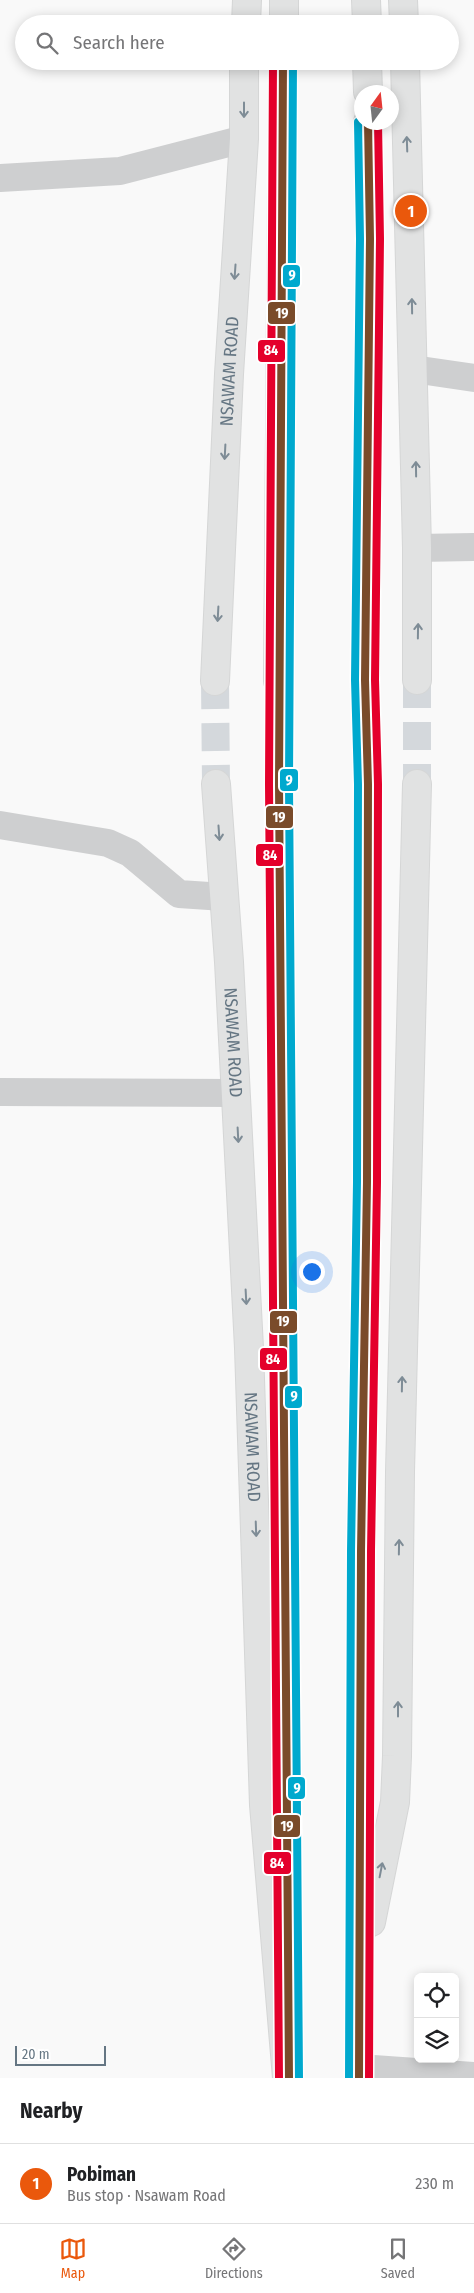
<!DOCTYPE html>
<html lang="en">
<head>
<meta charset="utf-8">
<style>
	body { margin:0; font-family:"Fira Sans Condensed",sans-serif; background:#f6f6f6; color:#202124 }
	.controls { position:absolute; right:15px; bottom:15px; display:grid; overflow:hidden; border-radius:8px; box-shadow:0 2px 12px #0003 }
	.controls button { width:45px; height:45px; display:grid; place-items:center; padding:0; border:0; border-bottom:1px solid #e0e0e0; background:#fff; color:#202124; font:25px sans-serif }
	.compass { position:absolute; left:354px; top:85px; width:45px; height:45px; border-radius:50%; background:#fff; box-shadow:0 2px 12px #0003; rotate:15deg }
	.scale { position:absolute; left:15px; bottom:12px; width:91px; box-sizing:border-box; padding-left:5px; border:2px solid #657683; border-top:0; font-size:14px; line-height:18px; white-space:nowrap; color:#657683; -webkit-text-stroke:4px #fff; paint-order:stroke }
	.you { position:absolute; left:311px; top:1271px; width:18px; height:18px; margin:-12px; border:4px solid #fff; border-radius:50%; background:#1a73e8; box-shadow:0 0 0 8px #1a73e833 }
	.badge { display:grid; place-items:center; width:32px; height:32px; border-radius:50%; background:#ea580c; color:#fff; font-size:16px; font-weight:700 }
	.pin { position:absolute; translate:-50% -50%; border:2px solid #fff; box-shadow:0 1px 5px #0006 }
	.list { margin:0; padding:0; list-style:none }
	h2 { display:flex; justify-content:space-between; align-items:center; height:65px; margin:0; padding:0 20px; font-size:21px }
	h2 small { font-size:16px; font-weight:400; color:#757577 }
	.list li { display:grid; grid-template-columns:32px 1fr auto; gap:15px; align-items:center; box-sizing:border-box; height:80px; padding:0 20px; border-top:1px solid #e0e0e0 }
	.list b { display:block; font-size:19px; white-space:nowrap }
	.list p { margin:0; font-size:16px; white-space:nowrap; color:#757577 }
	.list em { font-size:16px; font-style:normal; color:#757577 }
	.icon { flex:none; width:28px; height:28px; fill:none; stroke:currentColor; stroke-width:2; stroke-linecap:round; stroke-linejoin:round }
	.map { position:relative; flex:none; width:474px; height:2078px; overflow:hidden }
	.search { position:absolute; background:#fff; box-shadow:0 2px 12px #0003; left:15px; right:15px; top:15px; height:55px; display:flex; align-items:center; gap:12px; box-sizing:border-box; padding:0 18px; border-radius:28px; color:#757577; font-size:19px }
	.sheet { height:145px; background:#fff }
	nav { display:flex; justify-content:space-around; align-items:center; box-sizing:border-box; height:70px; border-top:1px solid #e0e0e0; background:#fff; font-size:14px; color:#757577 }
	nav a { display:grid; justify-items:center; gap:2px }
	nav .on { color:#ea580c }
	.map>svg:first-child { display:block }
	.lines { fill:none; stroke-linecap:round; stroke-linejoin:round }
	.highway-tunnel { stroke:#d4d8dc; stroke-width:28; stroke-dasharray:28 14; stroke-linecap:butt }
	.highway-casing { stroke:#d5d6d6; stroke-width:30 }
	.minor { stroke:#cecfd0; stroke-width:28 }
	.highway { stroke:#e1e2e2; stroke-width:28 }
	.bus-1-casing { stroke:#fff; stroke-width:11 }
	.bus-2-casing { stroke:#fff; stroke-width:11 }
	.bus-3-casing { stroke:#fff; stroke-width:11 }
	.bus-1 { stroke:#7a4b2a; stroke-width:8 }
	.bus-2 { stroke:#e4002b; stroke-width:8 }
	.bus-3 { stroke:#00a9ce; stroke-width:8 }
	.oneway { stroke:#7e8c96 }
	.labels { text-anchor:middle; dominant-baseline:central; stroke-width:5; stroke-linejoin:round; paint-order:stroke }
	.street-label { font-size:18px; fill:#657683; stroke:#fff }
	.line-badge { stroke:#fff; stroke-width:2 }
	.badge-label { font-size:14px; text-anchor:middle; font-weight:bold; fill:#fff }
</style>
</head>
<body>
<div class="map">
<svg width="474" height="2078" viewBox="0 0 474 2078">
	<rect width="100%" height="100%" fill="#f9f9f9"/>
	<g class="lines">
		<path class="highway-tunnel" d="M365,680L368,784
			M417,680V784
			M215,681L216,784
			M278,681L279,784"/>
		<defs>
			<g id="highway">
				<path d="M366,0L367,24"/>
				<path d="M403,0L404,24"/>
				<path d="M246,24L247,0"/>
				<path d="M284,24V0"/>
				<path d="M367,61L368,92"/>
				<path d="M405,61L417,548V680"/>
				<path d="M365,680L370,239L368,122"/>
				<path id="s1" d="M215,681L229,374L244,139V61"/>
				<path d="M278,681L283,61"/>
				<path id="s2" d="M216,784L229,962L249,1348L264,1805L287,2078"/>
				<path d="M279,784L287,1888"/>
				<path d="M371,1922L395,1802L397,1756L400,1472L417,784"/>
				<path d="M359,2078L361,1551L367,1182L368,784"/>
			</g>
		</defs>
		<use href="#highway" class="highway-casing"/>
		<path class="minor" d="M0,178L120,171L244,139
			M413,369L474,378
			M417,548L474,547
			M0,825L108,843L130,853L179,894L224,897
			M0,1092L236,1093
			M359,2068L474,2076"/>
		<use href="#highway" class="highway"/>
		<defs>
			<path id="bus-1" d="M283,61L279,784L289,2078
				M359,2078L361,1551L367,1182L368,784L365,680L370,239L368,122"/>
			<path id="bus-2" d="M273,61L269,784L279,2078
				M369,2078L371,1551L377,1182L378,784L375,680L380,239L378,122"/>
			<path id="bus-3" d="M293,61L289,784L299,2078
				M349,2078L351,1551L357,1182L358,784L355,680L360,239L358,122"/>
		</defs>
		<use href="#bus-1" class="bus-1-casing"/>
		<use href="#bus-2" class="bus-2-casing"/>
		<use href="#bus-3" class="bus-3-casing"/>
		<use href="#bus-1" class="bus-1"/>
		<use href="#bus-2" class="bus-2"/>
		<use href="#bus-3" class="bus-3"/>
	</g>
	<defs><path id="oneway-shaft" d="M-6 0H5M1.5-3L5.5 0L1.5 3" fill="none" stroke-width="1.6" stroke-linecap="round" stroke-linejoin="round" transform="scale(1.25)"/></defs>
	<g class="oneway">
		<use href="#oneway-shaft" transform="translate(244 110) rotate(90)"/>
		<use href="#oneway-shaft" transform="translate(407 144) rotate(-92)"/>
		<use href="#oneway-shaft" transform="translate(235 272) rotate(94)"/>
		<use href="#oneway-shaft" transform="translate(412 306) rotate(-91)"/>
		<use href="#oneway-shaft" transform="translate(225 452) rotate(93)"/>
		<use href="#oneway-shaft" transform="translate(416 469) rotate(-91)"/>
		<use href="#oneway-shaft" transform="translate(218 614) rotate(93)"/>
		<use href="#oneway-shaft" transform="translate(418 631) rotate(-89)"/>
		<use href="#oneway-shaft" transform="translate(219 833) rotate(86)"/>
		<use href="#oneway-shaft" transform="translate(238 1135) rotate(87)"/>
		<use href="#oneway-shaft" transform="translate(246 1297) rotate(87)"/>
		<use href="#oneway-shaft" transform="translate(402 1384) rotate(-89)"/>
		<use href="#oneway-shaft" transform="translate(256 1529) rotate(88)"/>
		<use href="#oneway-shaft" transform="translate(399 1547) rotate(-89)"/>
		<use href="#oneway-shaft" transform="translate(398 1709) rotate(-90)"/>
		<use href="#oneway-shaft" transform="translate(381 1870) rotate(-79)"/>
	</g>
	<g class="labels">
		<g class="street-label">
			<text stroke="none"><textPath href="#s1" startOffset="310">NSAWAM ROAD</textPath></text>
			<text stroke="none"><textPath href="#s2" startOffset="259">NSAWAM ROAD</textPath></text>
			<text stroke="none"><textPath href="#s2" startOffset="664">NSAWAM ROAD</textPath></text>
		</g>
	</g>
	<g class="line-badge">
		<rect x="282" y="264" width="19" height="24" rx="5" fill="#00a9ce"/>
		<rect x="267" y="301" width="29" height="24" rx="5" fill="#7a4b2a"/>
		<rect x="257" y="339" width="29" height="24" rx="5" fill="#e4002b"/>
		<rect x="279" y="768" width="20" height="24" rx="5" fill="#00a9ce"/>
		<rect x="265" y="805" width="29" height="24" rx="5" fill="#7a4b2a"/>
		<rect x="255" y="843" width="29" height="24" rx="5" fill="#e4002b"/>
		<rect x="269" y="1310" width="29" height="24" rx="5" fill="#7a4b2a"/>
		<rect x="259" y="1347" width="29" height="24" rx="5" fill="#e4002b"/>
		<rect x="284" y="1385" width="19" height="24" rx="5" fill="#00a9ce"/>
		<rect x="287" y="1776" width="19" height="24" rx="5" fill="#00a9ce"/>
		<rect x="273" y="1814" width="28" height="24" rx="5" fill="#7a4b2a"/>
		<rect x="263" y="1851" width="29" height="24" rx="5" fill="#e4002b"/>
	</g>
	<g class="badge-label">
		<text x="292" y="280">9</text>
		<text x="282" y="318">19</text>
		<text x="271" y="355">84</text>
		<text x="289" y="785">9</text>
		<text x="279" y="822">19</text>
		<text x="270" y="860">84</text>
		<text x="283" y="1326">19</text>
		<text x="273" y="1364">84</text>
		<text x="294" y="1401">9</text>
		<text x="297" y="1793">9</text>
		<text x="287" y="1831">19</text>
		<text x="277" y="1868">84</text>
	</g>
</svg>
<div class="controls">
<button><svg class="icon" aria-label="locate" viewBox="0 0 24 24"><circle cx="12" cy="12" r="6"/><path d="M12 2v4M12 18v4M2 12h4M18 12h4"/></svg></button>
<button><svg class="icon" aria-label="layers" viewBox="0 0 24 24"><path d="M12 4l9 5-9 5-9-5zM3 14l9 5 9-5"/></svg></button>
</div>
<svg class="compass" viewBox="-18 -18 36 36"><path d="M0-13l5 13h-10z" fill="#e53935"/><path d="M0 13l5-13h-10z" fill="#757577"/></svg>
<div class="scale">20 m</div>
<div class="you"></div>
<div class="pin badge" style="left:411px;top:211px">1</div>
<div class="search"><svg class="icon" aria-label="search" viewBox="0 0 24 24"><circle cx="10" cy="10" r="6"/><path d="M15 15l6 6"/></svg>Search here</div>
</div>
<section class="sheet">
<h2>Nearby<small></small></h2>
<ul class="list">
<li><span class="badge">1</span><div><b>Pobiman</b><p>Bus stop · Nsawam Road</p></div><em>230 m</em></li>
</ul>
</section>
<nav>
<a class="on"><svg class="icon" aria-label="map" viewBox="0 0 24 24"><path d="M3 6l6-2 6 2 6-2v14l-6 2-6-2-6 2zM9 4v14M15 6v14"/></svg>Map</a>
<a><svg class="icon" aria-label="directions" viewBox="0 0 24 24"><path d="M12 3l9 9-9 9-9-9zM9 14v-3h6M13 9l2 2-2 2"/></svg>Directions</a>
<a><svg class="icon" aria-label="saved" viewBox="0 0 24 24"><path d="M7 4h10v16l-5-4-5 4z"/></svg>Saved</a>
</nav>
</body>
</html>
